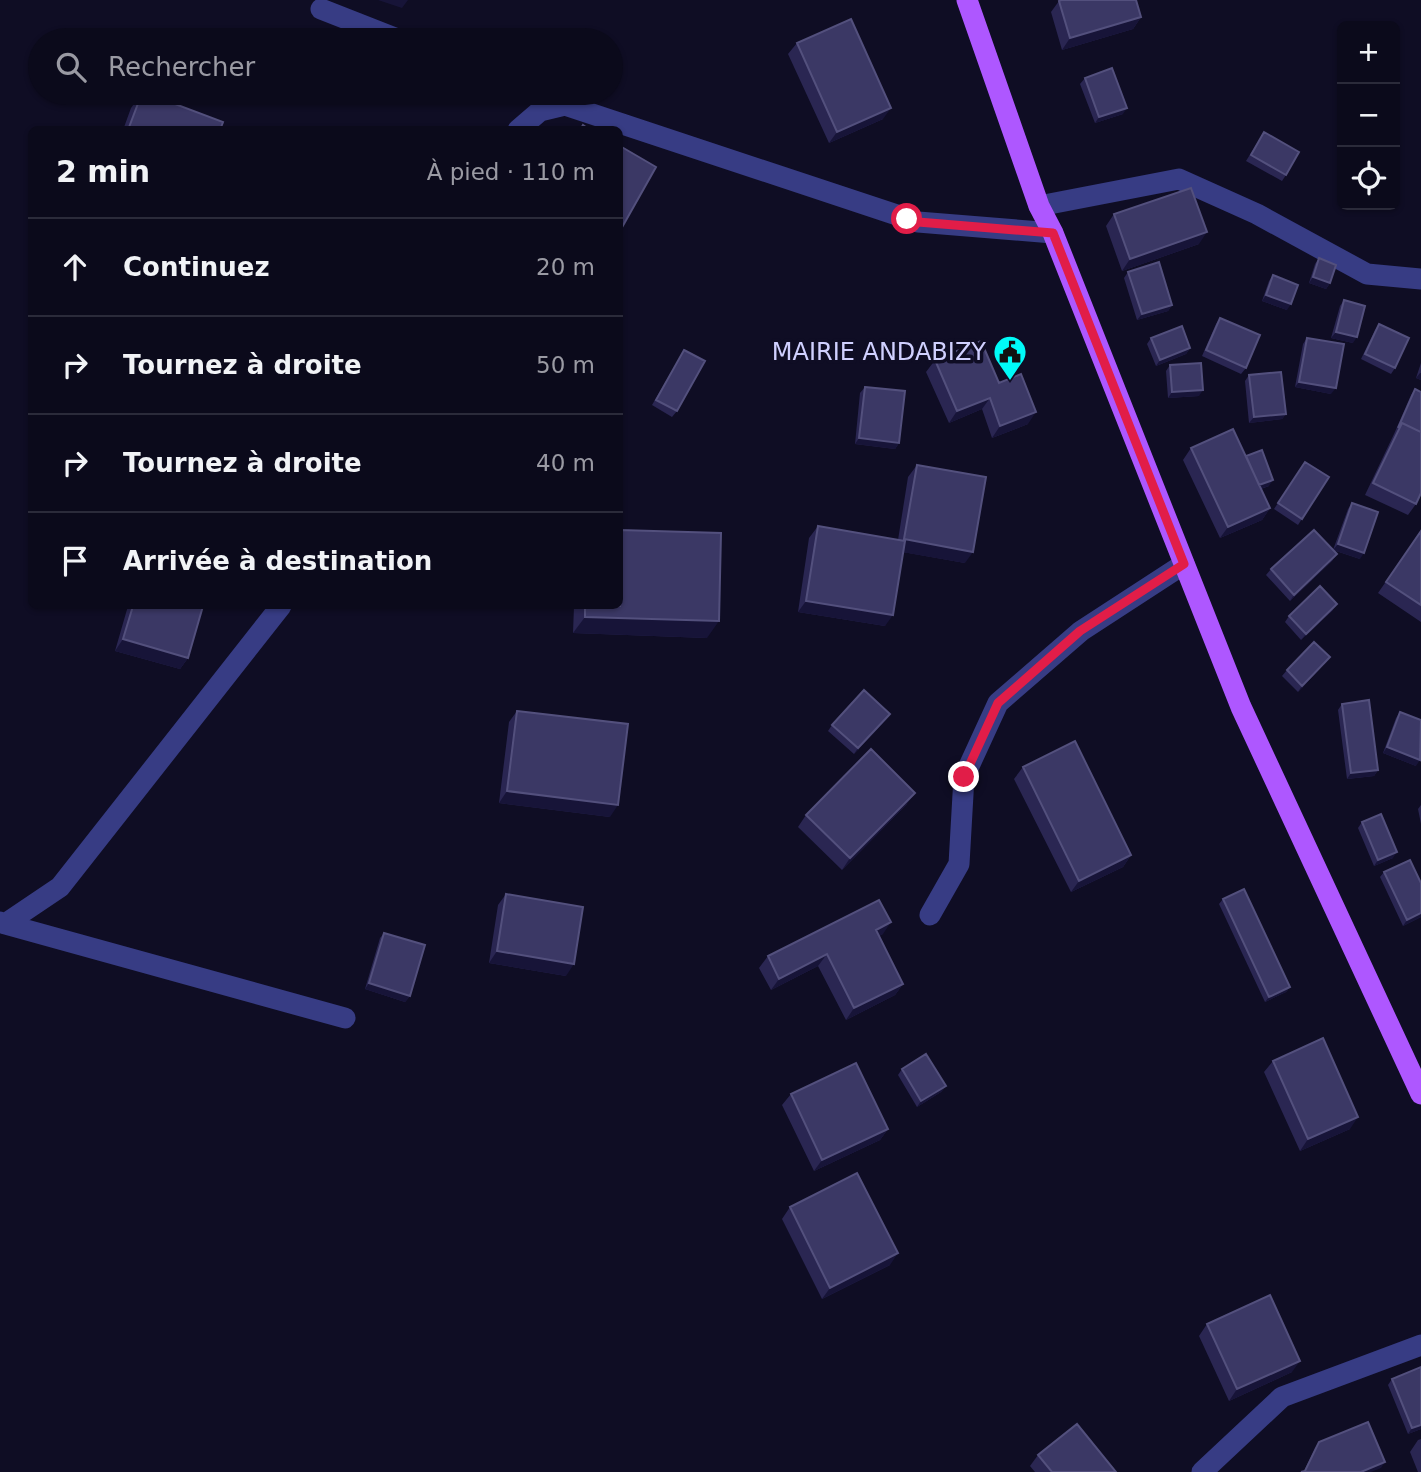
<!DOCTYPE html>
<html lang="fr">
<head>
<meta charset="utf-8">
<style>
	body { margin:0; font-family:"DejaVu Sans",sans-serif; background:#141324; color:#f1f3f6 }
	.controls { position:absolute; right:21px; top:21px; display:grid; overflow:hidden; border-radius:10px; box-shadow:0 2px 5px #0004 }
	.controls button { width:63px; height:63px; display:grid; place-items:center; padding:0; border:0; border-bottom:2px solid #2b2b3a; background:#0b0a1b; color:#f1f3f6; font:35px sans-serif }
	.stop { position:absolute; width:21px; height:21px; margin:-16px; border:5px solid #e11d48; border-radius:50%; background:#fff }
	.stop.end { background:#e11d48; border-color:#fff; box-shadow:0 2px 7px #0008 }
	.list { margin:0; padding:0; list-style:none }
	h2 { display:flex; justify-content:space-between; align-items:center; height:91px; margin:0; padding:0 28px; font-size:30px }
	h2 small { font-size:23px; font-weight:400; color:#9a9aa3 }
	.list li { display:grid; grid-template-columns:46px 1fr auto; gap:21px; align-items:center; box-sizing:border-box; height:98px; padding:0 28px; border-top:2px solid #2b2b3a }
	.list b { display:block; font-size:26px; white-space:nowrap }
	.list em { font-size:23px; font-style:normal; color:#9a9aa3 }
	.icon { flex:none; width:38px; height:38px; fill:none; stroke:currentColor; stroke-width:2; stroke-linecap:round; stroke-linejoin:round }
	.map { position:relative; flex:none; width:1421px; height:1472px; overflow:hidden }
	.search { position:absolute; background:#0b0a1b; box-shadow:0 2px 5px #0004; left:28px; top:28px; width:595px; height:77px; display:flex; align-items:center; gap:18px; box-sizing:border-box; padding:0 24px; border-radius:38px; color:#9a9aa3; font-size:26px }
	.panel { position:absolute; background:#0b0a1b; box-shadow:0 2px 5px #0004; left:28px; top:126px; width:595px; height:483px; border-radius:10px }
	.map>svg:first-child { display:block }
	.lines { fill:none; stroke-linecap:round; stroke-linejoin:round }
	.minor { stroke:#373c84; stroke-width:21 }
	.major { stroke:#ae57ff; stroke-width:21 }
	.wall { fill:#2a2652 }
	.shaded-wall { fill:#171438 }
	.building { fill:#3b3865; stroke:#53507d; stroke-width:2 }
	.route { stroke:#e11d48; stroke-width:9 }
	.labels { text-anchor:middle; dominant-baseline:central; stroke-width:7; stroke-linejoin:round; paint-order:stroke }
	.poi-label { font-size:24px; fill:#d0d0ff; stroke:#0f0d24; text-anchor:end }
</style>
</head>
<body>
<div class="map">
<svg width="1421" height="1472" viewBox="0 0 1421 1472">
	<rect width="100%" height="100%" fill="#0f0d24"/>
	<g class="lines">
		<path class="minor" d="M321,9L400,40
			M533,93L565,105L918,222L1053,233
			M518,130L540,111L565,105
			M1039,206L1179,179L1257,214L1367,274L1421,279
			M930,915L959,864L964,777L998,703L1081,631L1184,564
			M0,922L5,924L60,887L281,606
			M5,924L345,1018
			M1202,1472L1282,1397L1421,1345"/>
		<path class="major" d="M967,0L1039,206L1053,233L1241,707L1421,1094"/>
	</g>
	<path class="wall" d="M1059,1L1141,17L1133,29L1062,50L1051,12Z
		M797,43L883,119L829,143L788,54Z
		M1085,78L1123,114L1095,123L1080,84Z
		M142,93L220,130H123L131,108Z
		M1264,132L1286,175L1282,181L1246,161Z
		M1114,214L1199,244L1122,271L1106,226Z
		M1319,258L1330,283L1326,289L1309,283L1315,264Z
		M1128,272L1172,305L1168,311L1137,320L1124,278Z
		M1273,275L1287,310L1262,301L1269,281Z
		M1344,300L1353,343L1331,338L1340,306Z
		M1220,318L1246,368L1241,374L1202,356L1216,324Z
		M1379,324L1395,368L1391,374L1361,359L1375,330Z
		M1151,338L1190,348L1186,354L1156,366L1147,344Z
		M1307,338L1331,394L1295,387L1303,344Z
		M684,350L677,411L672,417L652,405Z
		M935,360L999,383L1028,424L992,438L982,409L949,423L926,372Z
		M1421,363V380L1416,378Z
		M1170,365L1199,396L1168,398L1166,371Z
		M1249,375L1286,414L1282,419L1249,423L1245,381Z
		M865,387L899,443L895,449L855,444L860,393Z
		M1415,389L1416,504L1408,515L1365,495L1394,434L1411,395Z
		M1191,448L1246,456L1269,486L1261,489L1270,508L1262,520L1220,538L1183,460Z
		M1305,462L1329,477L1298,525L1274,509Z
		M917,465L965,563L903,552L885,626L798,612L809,538L818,526L898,540L908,477Z
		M1352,503L1360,559L1333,550L1348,509Z
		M1421,531V622L1378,593Z
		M1333,560L1290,601L1266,575L1271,569Z
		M128,606H203L188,658L180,669L115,651Z
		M574,606H620L707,638L573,633Z
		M1333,610L1301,640L1285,622L1289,616Z
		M1325,663L1298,692L1282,676L1287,670Z
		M1342,704L1378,770L1374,776L1347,779L1338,710Z
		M517,711L610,817L499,803L509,722Z
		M1400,712L1416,766L1383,753L1396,718Z
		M890,714L854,754L828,731L832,725Z
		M1023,767L1131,855L1123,867L1071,892L1014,779Z
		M907,804L842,870L798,827L806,815Z
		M1421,805V824L1418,809Z
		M1362,822L1393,858L1374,866L1358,828Z
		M1384,872L1421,917L1403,926L1380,877Z
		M506,894L566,976L489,963L498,905Z
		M1223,899L1290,987L1286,992L1265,1002L1219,904Z
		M384,933L410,996L405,1002L365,989L380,938Z
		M883,934L879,936L903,984L895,995L846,1020L818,966L771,990L759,968L768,956Z
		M1273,1061L1350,1129L1300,1151L1264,1072Z
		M902,1069L946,1086L941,1092L917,1107L898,1075Z
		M791,1094L888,1129L880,1140L814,1171L782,1105Z
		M790,1207L890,1265L822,1299L782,1219Z
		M1207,1324L1292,1372L1229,1401L1199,1336Z
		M1392,1379L1421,1429L1408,1434L1388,1385Z
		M1421,1439V1472H1418L1410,1452L1418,1440Z
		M1319,1442L1381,1468L1304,1471L1315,1448Z
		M1038,1455L1116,1472H1035L1030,1466Z"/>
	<path class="shaded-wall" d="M378,0H408L402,8Z
		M1141,17L1133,29L1062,50L1070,38Z
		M891,108L883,119L829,143L837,132Z
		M1127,108L1123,114L1095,123L1099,117Z
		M1207,232L1199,244L1122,271L1130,259Z
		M1313,277L1330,283L1326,289L1309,283Z
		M1266,295L1291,304L1287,310L1262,301Z
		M1172,305L1168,311L1137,320L1142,314Z
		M1336,332L1357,337L1353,343L1331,338Z
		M1190,348L1186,354L1156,366L1160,360Z
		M1420,373H1421V380L1416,378Z
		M1299,382L1336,388L1331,394L1295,387Z
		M1203,390L1199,396L1168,398L1172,392Z
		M990,398L982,409L949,423L957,411Z
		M1036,412L1028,424L992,438L1000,426Z
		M1286,414L1282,419L1249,423L1254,417Z
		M859,438L899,443L895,449L855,444Z
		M1273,480L1269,486L1250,492L1254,486Z
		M1270,508L1262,520L1220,538L1228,527Z
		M904,539L973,552L965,563L896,551Z
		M1338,544L1364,553L1360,559L1333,550Z
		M1337,554L1333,560L1290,601L1294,595Z
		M806,601L893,615L885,626L798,612Z
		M1337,604L1333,610L1301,640L1306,634Z
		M585,617L719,621L707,638L573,633Z
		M123,639L188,658L180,669L115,651Z
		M1330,657L1325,663L1298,692L1302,686Z
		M890,714L886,720L854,754L858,748Z
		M1387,747L1420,760L1416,766L1383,753Z
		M1378,770L1374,776L1347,779L1351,773Z
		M507,791L618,805L610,817L499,803Z
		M915,793L907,804L842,870L850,858Z
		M1397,852L1393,858L1374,866L1378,860Z
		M1131,855L1123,867L1071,892L1079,881Z
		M1421,913V917L1403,926L1407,920Z
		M891,922L883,934L868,941L876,930Z
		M497,951L574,964L566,976L489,963Z
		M827,954L818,966L771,990L779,979Z
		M369,983L410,996L405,1002L365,989Z
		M903,984L895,995L846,1020L854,1008Z
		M1290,987L1286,992L1265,1002L1269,997Z
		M946,1086L941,1092L917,1107L921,1101Z
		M1358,1117L1350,1129L1300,1151L1308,1139Z
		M888,1129L880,1140L814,1171L822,1160Z
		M898,1253L890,1265L822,1299L830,1288Z
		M1300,1361L1292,1372L1229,1401L1237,1389Z
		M1421,1425V1429L1408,1434L1412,1428Z
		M1385,1462L1381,1468L1371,1472H1361Z"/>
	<path class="building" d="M1061,0H1136L1141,17L1070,38L1059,1Z
		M851,19L891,108L837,132L797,43Z
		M1112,68L1127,108L1099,117L1085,78Z
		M142,93H146L223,122L220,130H128Z
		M583,125L590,130H580Z
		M1264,132L1299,152L1286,175L1251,155Z
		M620,146L656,167L620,231Z
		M1191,188L1207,232L1130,259L1114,214Z
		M1319,258L1336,265L1330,283L1313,277Z
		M1159,262L1172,305L1142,314L1128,272Z
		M1273,275L1298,285L1291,304L1266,295Z
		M1344,300L1365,306L1357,337L1336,332Z
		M1220,318L1260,335L1246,368L1206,350Z
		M1379,324L1409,338L1395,368L1365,354Z
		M1182,326L1190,348L1160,360L1151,338Z
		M1307,338L1344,344L1336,388L1299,382Z
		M981,341L999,383L1021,374L1036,412L1000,426L990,398L957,411L935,360Z
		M684,350L705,361L677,411L656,400Z
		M1201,363L1203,390L1172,392L1170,365Z
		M1281,372L1286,414L1254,417L1249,375Z
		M865,387L905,391L899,443L859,438Z
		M1415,389L1421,392V432L1402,423L1398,428Z
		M1402,423L1421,432V493L1416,504L1373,483Z
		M1233,429L1270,508L1228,527L1191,448Z
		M1262,450L1273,480L1259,485L1246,456Z
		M1305,462L1329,477L1302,519L1278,503Z
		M917,465L986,477L973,552L904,539Z
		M1352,503L1378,512L1364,553L1338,544Z
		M818,526L905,541L893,615L806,601Z
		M620,530L721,533L719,621L585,617V606H620Z
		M1314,530L1337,554L1294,595L1271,569Z
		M1421,531V605L1386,582Z
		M1320,586L1337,604L1306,634L1289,616Z
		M133,606H203L188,658L123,639Z
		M1314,642L1330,657L1302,686L1287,670Z
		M864,690L890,714L858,748L832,725Z
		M1369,700L1378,770L1351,773L1342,704Z
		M517,711L628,724L618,805L507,791Z
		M1400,712L1421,720L1420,760L1387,747Z
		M1075,741L1131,855L1079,881L1023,767Z
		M871,749L915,793L850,858L806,815Z
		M1381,814L1397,852L1378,860L1362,822Z
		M1410,860L1421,883V913L1407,920L1384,872Z
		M1244,889L1290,987L1269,997L1223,899Z
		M506,894L583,907L574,964L497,951Z
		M879,900L891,922L876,930L903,984L854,1008L827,954L779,979L768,956Z
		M384,933L425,945L410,996L369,983Z
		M1323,1038L1358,1117L1308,1139L1273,1061Z
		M926,1054L946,1086L921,1101L902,1069Z
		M856,1063L888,1129L822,1160L791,1094Z
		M857,1173L898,1253L830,1288L790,1207Z
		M1270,1295L1300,1361L1237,1389L1207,1324Z
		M1421,1367V1425L1412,1428L1392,1379Z
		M1368,1422L1385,1462L1361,1472H1301L1305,1471L1319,1442Z
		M1077,1424L1116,1472H1052L1038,1455Z"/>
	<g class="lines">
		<path class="route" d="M907,219L918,222L1053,233L1184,564L1080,631L998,703L964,777"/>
	</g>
	<defs>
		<symbol id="civic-pin" viewBox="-11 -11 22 30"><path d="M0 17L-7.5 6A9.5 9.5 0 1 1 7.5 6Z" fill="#00fbf8" stroke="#0f0d24"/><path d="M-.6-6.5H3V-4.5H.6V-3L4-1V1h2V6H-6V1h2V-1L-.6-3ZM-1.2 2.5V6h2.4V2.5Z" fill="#111"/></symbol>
	</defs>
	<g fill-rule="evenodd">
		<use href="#civic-pin" x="991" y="333" width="38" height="52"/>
	</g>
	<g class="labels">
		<g class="poi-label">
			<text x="986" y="352">MAIRIE ANDABIZY</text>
		</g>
	</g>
</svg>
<div class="controls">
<button>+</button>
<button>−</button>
<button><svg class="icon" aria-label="locate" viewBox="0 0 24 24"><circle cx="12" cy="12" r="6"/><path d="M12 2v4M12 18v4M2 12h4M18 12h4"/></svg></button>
</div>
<div class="stop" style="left:907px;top:219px"></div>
<div class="stop end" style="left:964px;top:777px"></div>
<div class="search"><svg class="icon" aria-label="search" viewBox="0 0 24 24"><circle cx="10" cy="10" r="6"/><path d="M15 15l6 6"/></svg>Rechercher</div>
<section class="panel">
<h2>2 min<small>À pied · 110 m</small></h2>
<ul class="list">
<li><svg class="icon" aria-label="ahead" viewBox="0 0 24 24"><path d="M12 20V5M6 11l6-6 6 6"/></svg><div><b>Continuez</b></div><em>20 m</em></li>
<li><svg class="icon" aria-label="right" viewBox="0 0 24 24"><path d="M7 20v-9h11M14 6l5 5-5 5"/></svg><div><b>Tournez à droite</b></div><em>50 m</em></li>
<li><svg class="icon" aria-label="right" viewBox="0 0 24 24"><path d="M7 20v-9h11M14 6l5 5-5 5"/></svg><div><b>Tournez à droite</b></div><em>40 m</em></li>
<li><svg class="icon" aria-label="arrive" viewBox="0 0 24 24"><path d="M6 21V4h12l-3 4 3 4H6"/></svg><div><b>Arrivée à destination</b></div></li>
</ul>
</section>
</div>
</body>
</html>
